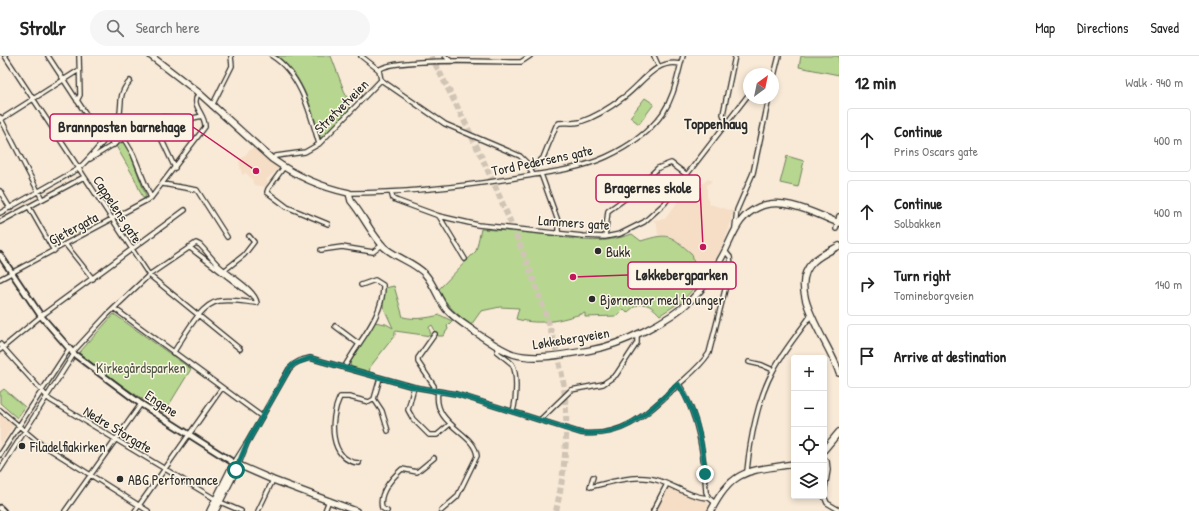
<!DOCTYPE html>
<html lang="en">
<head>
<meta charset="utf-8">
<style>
	body { margin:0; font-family:"Patrick Hand",sans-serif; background:#f6f6f6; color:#222 }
	.controls { position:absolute; right:12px; bottom:12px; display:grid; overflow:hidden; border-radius:4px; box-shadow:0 2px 6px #0003 }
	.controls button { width:36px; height:36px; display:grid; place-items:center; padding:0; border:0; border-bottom:1px solid #e0e0e0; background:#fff; color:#222; font:20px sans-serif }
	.compass { position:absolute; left:743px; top:12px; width:36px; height:36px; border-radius:50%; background:#fff; box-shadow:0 2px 6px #0003; rotate:33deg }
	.stop { position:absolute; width:12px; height:12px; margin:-9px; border:3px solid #0f766e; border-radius:50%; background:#fff }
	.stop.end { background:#0f766e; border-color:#fff; box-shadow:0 1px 4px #0008 }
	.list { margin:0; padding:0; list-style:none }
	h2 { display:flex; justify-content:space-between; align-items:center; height:52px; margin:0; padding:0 16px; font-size:17px }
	h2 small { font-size:13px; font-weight:400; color:#767676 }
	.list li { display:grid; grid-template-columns:26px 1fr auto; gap:12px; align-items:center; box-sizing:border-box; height:64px; margin:0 8px 8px; padding:0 8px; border:1px solid #e0e0e0; border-radius:4px }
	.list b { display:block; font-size:15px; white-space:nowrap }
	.list p { margin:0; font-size:13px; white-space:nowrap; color:#767676 }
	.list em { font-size:13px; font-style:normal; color:#767676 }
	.icon { flex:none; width:22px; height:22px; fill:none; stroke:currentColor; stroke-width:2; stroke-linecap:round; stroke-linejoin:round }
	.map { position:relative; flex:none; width:839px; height:455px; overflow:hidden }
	header { display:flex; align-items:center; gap:24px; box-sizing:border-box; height:56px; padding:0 20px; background:#fff; border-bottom:1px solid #e0e0e0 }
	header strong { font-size:19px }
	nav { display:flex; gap:22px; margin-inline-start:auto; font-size:14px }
	.search { width:280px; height:36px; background:#f6f6f6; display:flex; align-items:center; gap:10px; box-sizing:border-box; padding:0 14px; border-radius:22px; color:#767676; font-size:15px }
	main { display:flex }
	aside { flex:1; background:#fff }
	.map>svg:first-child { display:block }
	.built { fill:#f5ddc6 }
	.green { fill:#b7d790; stroke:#71815e }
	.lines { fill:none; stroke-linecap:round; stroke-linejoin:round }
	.primary-tunnel { stroke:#d0c4b5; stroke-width:6; stroke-dasharray:6 3; stroke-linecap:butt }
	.minor-casing { stroke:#2b2b2b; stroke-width:6 }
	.tertiary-casing { stroke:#2b2b2b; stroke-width:8 }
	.secondary-casing { stroke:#2b2b2b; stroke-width:8 }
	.minor { stroke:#fcf5e5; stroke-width:3.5 }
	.tertiary { stroke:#fcf5e5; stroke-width:4.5 }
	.secondary { stroke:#fcf5e5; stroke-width:5.5 }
	.route { stroke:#0f766e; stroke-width:5 }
	.poi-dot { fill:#2b2b2b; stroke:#fcf5e5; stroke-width:1.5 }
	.labels { text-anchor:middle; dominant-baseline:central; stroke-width:3; stroke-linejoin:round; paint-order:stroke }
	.street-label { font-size:14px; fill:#2b2b2b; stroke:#fcf5e5 }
	.poi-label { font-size:14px; fill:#2b2b2b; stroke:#fcf5e5; text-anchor:start }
	.park-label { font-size:14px; fill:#4e5644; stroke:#fcf5e5 }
	.neighbourhood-label { font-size:15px; font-weight:bold; fill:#2b2b2b; stroke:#fcf5e5 }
	.leader { fill:none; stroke:#c2185b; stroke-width:1.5 }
	.callout-dot { fill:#c2185b; stroke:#fcf5e5; stroke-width:1.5 }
	.callout { fill:#fcf5e5; stroke:#c2185b; stroke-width:1.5 }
	.callout-label { font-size:15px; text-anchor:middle; font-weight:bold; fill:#2b2b2b }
</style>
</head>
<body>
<header>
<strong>Strollr</strong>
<div class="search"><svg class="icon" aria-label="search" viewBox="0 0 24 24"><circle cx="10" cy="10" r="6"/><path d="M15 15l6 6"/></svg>Search here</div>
<nav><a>Map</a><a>Directions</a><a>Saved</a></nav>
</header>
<main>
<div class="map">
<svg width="839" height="455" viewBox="0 0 839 455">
	<rect width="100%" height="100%" fill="#f9ead7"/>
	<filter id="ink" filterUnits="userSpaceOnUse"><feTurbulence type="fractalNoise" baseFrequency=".025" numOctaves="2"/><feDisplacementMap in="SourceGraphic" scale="8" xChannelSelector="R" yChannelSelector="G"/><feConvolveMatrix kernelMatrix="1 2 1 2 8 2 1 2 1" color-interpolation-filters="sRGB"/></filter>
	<g filter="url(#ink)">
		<path class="built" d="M253,91L279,112L266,124L269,127L266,131L254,129L252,123L246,117L242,119L239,105Z
			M708,123L712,125L707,129V141L709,148L733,155L729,173L716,205L700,230L678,251L695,231L692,198L669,179H658L657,168L653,164L665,163L677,147L675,139L686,124L697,132Z
			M0,354L15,367L0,390Z
			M671,431L695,442L706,444L709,449L708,455H655L666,434Z"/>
		<path class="green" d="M277,0H331L351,53L321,83C311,53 304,19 277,0Z
			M801,0H839V19L799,11Z
			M645,42L654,48L639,68L630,61Z
			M123,86L128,91L146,140L145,142H143L134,121L116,90Z
			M787,100L804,105L798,131L780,127Z
			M481,173C506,175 532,176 556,180C585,185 602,188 632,178L641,185C670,176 670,179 692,198L695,212V231L682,245L660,259C648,246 640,244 627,257L624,253L616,260L585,261V257C559,264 543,270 516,263L519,252L500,251L481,255L471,269C457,258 446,250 439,233L476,195Z
			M394,230L403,261C416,264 427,262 440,259L452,265L447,270L448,273L443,280H438L432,269L429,271L431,280L395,275V279L370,311L369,317L351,311L350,307L374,266L386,268L393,272L383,250L385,232Z
			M114,258L191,313L164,357L124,331L79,297Z
			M4,333L25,351L17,362L0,347V336Z"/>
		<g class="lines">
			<path class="primary-tunnel" d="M431,0C464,62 494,125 520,189C537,232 553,275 562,319C570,364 566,411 556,455"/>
			<defs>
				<path id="minor" d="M5,0L149,219L240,293
					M48,0L103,84
					M272,0C301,18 310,57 319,88
					M361,0L379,14
					M445,0L451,5
					M654,0L659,11
					M381,24L445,68L520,100L528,108L533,119
					M381,24L379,14C392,1 498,6 521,6L530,0
					M773,24L779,0
					M77,45L80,39L79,0
					M212,50L232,10L231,0
					M0,61L42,143
					M152,63L175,112
					M0,64L79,14
					M726,66L723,58L735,0
					M106,80L114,89
					M124,83L133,98L151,142
					M90,103L158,61L189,63L202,60
					M272,103L276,100L305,96L319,88L381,24
					M284,111L268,133L267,136L287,151L328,168
					M531,113L543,102L556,70L559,67C566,66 573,68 580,66C596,61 611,51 624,41C642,28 655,3 680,8
					M541,118L558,165V176
					M163,128L197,134L227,181
					M0,135L10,152
					M391,136L393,143L398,145L439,160L478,169L583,180L605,181L620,178L644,166L665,147L749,38
					M349,137C409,137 468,130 527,120C553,116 582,112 606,101C628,91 649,76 663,57C675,39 677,20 683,0
					M29,151L54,195
					M0,157L78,113C88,104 116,73 119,62C123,47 117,39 130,25
					M439,160L465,203
					M0,166L84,121
					M735,171L737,154L753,117L769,42
					M836,173L839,160
					M605,181L608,155L630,139L658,112L671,107L687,119
					M66,189L93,223
					M189,191L253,240
					M321,194L342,191L373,196L382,189
					M225,214L244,199L254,186L249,180
					M0,223L151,142L205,71C206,58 189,49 199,37
					M115,253L261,360
					M335,270L359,288
					M0,288L50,344L220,446L241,455
					M500,291L497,296C502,300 508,304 512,308C518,317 516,345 513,355
					M0,294L41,260L185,154
					M72,297L108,258L149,219L196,187L200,189C206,195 211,202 217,208C226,218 255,233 257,247C245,246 231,243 219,245C200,248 184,281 173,297
					M749,306L762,309L773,314
					M344,312C358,286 384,260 383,229L375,224L361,229
					M679,328C699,360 704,399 706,436L709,442L715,447
					M414,331L408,354L413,363L429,379H437L450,368
					M434,335V330L418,306V302L435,278
					M438,335C432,370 475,376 477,400L457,441L441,455
					M374,343L382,355L388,375
					M0,354L38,386L148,455
					M540,364L571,334L603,328L616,319L637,287V279
					M0,399L69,293
					M824,403L827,405L828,414L824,438
					M234,407L246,388
					M359,407C329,405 329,363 340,341H349L369,346L374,343L380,322
					M238,410L247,387L289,313C295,306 301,304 310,302L414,331L456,338L581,377C625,382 647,357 677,330C688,320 701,310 709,297L731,210L730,201L725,195
					M0,414L74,298
					M747,415C750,384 758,342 773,315C783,295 799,277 811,259
					M593,421L590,431C613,426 636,417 660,425C677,431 690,441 709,442
					M824,440L827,447L839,454
					M65,455L141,348
					M135,455L222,332
					M258,455L273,424
					M325,455L329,444
					M387,455L382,452C378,437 392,422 402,413L417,416L434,402
					M653,455L667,428"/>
				<path id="tertiary" d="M0,199L41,260L74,298L141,348L234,407
					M0,452L3,455"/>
				<path id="secondary" d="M151,0L199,37L272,103C296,120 320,131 349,137L351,145C363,159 371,178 384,191C396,202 414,206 425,218C434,228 438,243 446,253C455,263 467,270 478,278C489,285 501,294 513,298C536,305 567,298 591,294C621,289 670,265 692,243C706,230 716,213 724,197C734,178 738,160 759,151C784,140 815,158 839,167
					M839,190C830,195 820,199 813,206C784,234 830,286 839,317
					M824,394L839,376
					M210,455L234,407L273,424L356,455
					M215,455L238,410
					M711,455C733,411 751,415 794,408"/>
			</defs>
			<use href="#minor" class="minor-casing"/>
			<use href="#tertiary" class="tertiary-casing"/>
			<use href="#secondary" class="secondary-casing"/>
			<use href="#minor" class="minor"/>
			<use href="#tertiary" class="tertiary"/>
			<use href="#secondary" class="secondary"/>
		</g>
	</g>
	<g class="lines" filter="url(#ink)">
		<path class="route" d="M236,414L247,387L289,313L294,308L310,302L414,331L456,338L581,377C626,382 648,356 678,328C696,354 703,388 705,418"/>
	</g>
	<g class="poi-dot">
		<circle cx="598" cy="195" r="4"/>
		<circle cx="592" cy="243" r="4"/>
		<circle cx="22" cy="390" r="4"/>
		<circle cx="120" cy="423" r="4"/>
	</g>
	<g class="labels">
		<g class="street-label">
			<text transform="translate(341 50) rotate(-45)">Strøtvetveien</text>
			<text transform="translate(542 104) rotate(-12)">Tord Pedersens gate</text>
			<text transform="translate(118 153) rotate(57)">Cappelens gate</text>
			<text transform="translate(574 166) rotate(4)">Lammers gate</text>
			<text transform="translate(73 172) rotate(-28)">Gjetergata</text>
			<text transform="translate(571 282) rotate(-9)">Løkkebergveien</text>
			<text transform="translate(162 347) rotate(34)">Engene</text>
			<text transform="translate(118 373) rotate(31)">Nedre Storgate</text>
		</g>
		<g class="poi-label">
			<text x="606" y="195">Bukk</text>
			<text x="600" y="243">Bjørnemor med to unger</text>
			<text x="30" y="390">Filadelfiakirken</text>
			<text x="128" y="423">ABG Performance</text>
		</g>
		<g class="park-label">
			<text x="141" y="311">Kirkegårdsparken</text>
		</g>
		<g class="neighbourhood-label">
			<text x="716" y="67">Toppenhaug</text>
		</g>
	</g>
	<path class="leader" d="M256 115L193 71M703 191L700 132M573 221L628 219"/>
	<g class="callout-dot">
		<circle cx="256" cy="115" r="4"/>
		<circle cx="703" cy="191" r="4"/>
		<circle cx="573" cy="221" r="4"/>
	</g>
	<g class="callout">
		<rect x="50" y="58" width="143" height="27" rx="4"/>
		<rect x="596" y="119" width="104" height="27" rx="4"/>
		<rect x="628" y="206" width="108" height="27" rx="4"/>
	</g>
	<g class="callout-label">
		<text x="122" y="76">Brannposten barnehage</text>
		<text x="648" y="137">Bragernes skole</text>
		<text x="682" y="224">Løkkebergparken</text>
	</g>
</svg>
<div class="controls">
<button>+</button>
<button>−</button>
<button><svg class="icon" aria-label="locate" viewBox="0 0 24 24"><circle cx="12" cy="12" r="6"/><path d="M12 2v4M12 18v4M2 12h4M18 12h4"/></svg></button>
<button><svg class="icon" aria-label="layers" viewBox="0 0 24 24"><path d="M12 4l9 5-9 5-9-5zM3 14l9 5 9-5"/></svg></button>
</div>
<svg class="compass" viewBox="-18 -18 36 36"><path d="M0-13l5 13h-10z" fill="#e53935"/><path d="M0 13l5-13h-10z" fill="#767676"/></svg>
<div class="stop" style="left:236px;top:414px"></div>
<div class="stop end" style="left:705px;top:418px"></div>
</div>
<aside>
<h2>12 min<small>Walk · 940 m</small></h2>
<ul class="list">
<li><svg class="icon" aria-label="ahead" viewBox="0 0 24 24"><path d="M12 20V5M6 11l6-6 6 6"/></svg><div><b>Continue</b><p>Prins Oscars gate</p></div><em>400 m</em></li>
<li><svg class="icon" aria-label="ahead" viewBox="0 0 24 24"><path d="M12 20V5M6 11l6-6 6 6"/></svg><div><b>Continue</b><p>Solbakken</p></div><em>400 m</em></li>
<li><svg class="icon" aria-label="right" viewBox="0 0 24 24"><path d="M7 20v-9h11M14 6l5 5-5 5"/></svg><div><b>Turn right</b><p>Tomineborgveien</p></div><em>140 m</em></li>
<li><svg class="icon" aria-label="arrive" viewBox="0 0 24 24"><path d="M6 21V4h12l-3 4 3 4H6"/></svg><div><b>Arrive at destination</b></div></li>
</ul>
</aside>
</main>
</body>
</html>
